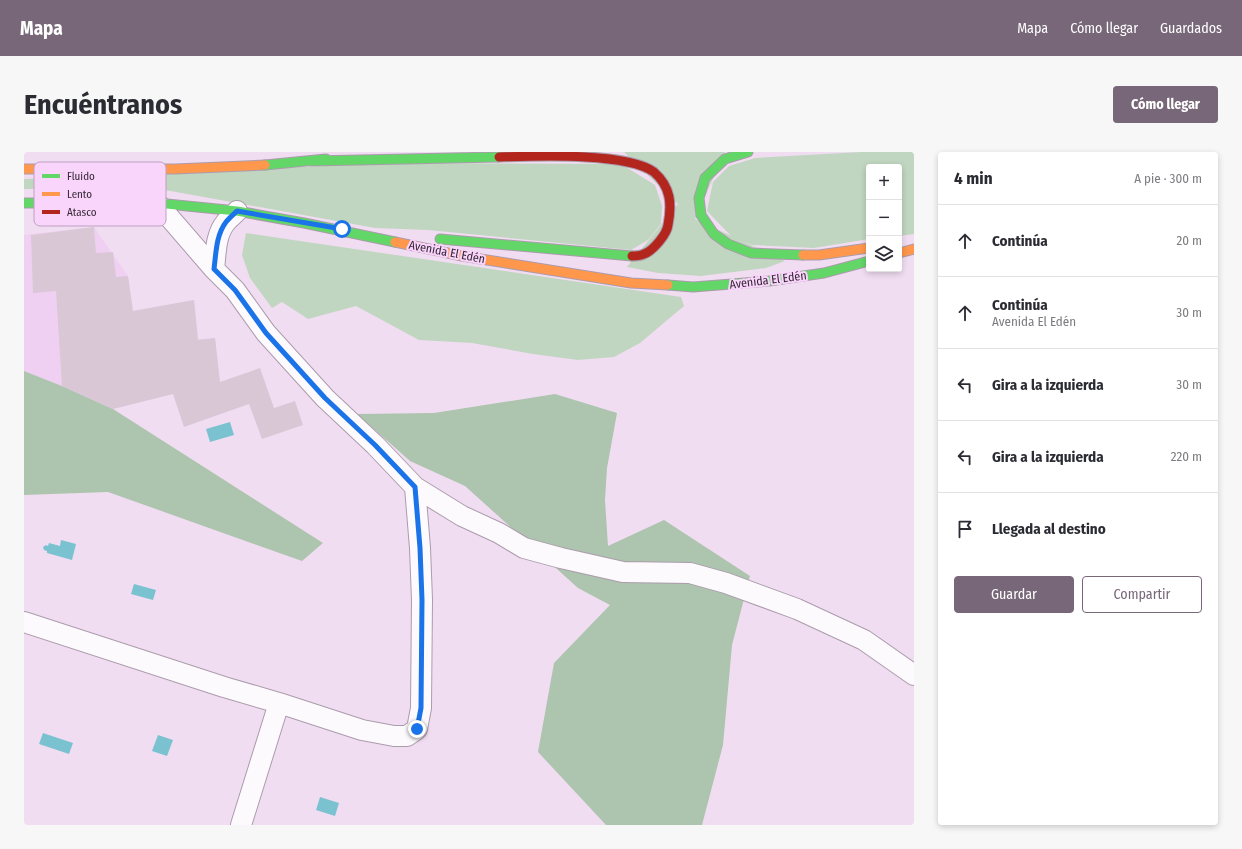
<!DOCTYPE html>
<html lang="es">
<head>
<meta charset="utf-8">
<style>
	body { margin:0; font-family:"Fira Sans Condensed",sans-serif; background:#f7f7f7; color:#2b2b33 }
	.controls { position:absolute; right:12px; top:12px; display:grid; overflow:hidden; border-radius:4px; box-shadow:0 2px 6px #0003 }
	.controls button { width:36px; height:36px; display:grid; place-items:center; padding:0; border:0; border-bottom:1px solid #e1e1e2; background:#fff; color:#2b2b33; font:20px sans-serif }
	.stop { position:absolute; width:12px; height:12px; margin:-9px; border:3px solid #1a73e8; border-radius:50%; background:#fff }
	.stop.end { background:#1a73e8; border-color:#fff; box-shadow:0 1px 4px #0008 }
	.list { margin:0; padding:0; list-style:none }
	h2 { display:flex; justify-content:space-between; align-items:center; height:52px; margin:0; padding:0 16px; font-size:17px }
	h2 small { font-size:13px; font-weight:400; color:#7c7c81 }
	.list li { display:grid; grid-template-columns:26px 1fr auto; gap:12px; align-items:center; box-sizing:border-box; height:72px; padding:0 16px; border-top:1px solid #e1e1e2 }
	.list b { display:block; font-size:15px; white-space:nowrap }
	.list p { margin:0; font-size:13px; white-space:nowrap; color:#7c7c81 }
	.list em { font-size:13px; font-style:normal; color:#7c7c81 }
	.actions { display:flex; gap:8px; padding:12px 16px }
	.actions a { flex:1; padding:9px 0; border:1px solid #776778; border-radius:4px; text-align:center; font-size:14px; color:#776778 }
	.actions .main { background:#776778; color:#fff }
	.icon { flex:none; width:22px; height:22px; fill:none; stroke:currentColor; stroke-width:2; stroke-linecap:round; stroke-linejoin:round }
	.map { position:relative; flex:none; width:890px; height:673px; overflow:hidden; border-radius:4px }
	header { display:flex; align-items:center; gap:24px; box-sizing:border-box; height:56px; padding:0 20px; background:#776778; color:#fff }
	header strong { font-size:19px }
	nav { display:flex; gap:22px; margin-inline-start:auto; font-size:14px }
	.intro { display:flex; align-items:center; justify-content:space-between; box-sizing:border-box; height:96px; padding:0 24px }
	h1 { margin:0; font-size:28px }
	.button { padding:10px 18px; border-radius:4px; background:#776778; color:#fff; font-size:14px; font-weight:700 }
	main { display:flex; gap:24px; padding:0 24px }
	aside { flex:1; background:#fff; border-radius:4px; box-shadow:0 2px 6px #0003 }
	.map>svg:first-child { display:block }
	.built { fill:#f0d0f2 }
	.green { fill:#c0d6c0 }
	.forest { fill:#adc4ae }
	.water { fill:#7ac2d0 }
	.building { fill:#d9c7d5 }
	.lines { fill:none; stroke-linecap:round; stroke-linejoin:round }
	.street-casing { stroke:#ab9cac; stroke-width:22 }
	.fast-casing { stroke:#ab9cac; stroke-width:11 }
	.slow-casing { stroke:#ab9cac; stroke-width:11 }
	.jam-casing { stroke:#ab9cac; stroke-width:11 }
	.street { stroke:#fdfafd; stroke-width:20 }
	.fast { stroke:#63d668; stroke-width:9 }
	.slow { stroke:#ff974d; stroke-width:9 }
	.jam { stroke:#b3261e; stroke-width:9 }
	.route { stroke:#1a73e8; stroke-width:5 }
	.labels { text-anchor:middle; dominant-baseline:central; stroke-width:4; stroke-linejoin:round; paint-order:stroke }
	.street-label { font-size:12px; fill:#362836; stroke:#f9d4fb }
	.key { fill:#f9d4fb; stroke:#bea0c0; stroke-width:1 }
	.key-label { font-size:11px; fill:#362836 }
</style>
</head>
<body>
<header>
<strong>Mapa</strong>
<nav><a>Mapa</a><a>Cómo llegar</a><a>Guardados</a></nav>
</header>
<div class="intro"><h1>Encuéntranos</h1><a class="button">Cómo llegar</a></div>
<main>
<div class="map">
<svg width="890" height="673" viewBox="0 0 890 673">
	<rect width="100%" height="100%" fill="#f1ddf2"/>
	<path class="built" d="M70,75L104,124L109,159L170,148L174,187L191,186L196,230L89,257L38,234L0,219V83Z"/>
	<path class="green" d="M600,0H701L671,67L761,109L742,116L677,124L634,121L603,115L654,52Z
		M837,0H890V82L875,84V15H845V87L790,96L728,93L708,85L683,59L689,30L705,14L731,6Z
		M370,11L597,12L631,33L638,54L637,72L624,88L607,98L404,78L351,76L130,36L0,37V27Z
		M222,81L657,145L660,154L616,191L590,205L554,208L509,202L448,191L395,188L332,154L284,167L258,150L248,156L226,126L218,103Z"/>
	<path class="forest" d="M0,219L38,234L89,257L299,391L278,409L84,340L0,343Z
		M531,242L593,261L583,316L581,348L584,394L640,368L726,424L708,493L699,593L678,673H582L514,600L530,511L586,453L554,436L441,334L386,309L333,262L410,261Z"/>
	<path class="water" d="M206,270L210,283L186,290L182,277Z
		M37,388L52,392L48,408L23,401V399L20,398L19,395L22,393L24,394L25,391L36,394Z
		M110,432L132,438L129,448L107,442Z
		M19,581L49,591L45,602L15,592Z
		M134,583L149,588L143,604L128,599Z
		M296,645L315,651L311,664L292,658Z"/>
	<path class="building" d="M70,75L72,101L89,100L92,125L104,124L109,159L170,148L174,188L191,186L196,230L236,216L250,256L271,249L279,273L238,287L225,252L160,275L149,242L89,257L38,234L32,139L9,141L7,83Z"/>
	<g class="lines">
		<defs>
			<path id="street" d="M133,51L190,117L211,138L242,181L301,246L351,293L391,335L438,364L475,381L500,396L537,406L599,420L666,421L702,431L773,457L840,488L890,523
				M190,117C192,102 191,83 202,70C205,66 210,63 213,59
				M0,470L200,535L255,551L338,578L370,584H383L393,577L397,556L398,448L396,396L391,335
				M217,673L255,551"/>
			<path id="fast" d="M724,0L701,7L681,26L675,46L677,63L690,82L704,92L727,101L779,103
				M287,9L475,5
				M241,13L302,7
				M0,51H133L213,59L280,71L371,90
				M416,87L608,104
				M644,133L669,135L745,129L800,121L845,109"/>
			<path id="slow" d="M0,17H151L241,13
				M371,90L438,104L607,131L644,133
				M875,101L890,97
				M779,103H795L845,96"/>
			<path id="jam" d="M475,5C511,4 603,0 630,20C647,35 648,52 644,73C643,82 629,99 620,102C616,104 612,104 608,104"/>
		</defs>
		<use href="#street" class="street-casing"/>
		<use href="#fast" class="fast-casing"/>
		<use href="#slow" class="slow-casing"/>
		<use href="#jam" class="jam-casing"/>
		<use href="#street" class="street"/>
		<use href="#fast" class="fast"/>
		<use href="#slow" class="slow"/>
		<use href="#jam" class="jam"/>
	</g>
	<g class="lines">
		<path class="route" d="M318,77L213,59C209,63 205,66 202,70C192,83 192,102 190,117L211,138L242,181L301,246L351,293L391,335L396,396L398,448L397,556L393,577"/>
	</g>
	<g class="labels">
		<g class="street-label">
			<text transform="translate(423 100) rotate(11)">Avenida El Edén</text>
			<text transform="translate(744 128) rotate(-7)">Avenida El Edén</text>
		</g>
	</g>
	<rect x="10" y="10" width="132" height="64" rx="6" class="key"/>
	<rect x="18" y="22" width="18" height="4" fill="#63d668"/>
	<rect x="18" y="40" width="18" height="4" fill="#ff974d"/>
	<rect x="18" y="58" width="18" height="4" fill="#b3261e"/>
	<g class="key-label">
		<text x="43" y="28">Fluido</text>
		<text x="43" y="46">Lento</text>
		<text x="43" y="64">Atasco</text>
	</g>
</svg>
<div class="controls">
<button>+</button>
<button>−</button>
<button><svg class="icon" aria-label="layers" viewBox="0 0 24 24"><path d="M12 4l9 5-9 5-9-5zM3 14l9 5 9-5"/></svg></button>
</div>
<div class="stop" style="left:318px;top:77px"></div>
<div class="stop end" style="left:393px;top:577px"></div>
</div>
<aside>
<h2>4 min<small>A pie · 300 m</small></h2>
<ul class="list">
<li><svg class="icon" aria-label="ahead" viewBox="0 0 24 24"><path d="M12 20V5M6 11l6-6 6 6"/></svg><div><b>Continúa</b></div><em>20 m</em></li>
<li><svg class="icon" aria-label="ahead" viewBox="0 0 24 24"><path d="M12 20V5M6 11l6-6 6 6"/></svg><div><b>Continúa</b><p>Avenida El Edén</p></div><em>30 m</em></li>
<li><svg class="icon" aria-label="left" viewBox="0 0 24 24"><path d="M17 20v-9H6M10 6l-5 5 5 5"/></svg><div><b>Gira a la izquierda</b></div><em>30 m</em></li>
<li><svg class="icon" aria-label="left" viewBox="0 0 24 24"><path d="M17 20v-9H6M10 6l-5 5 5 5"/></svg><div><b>Gira a la izquierda</b></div><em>220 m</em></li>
<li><svg class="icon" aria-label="arrive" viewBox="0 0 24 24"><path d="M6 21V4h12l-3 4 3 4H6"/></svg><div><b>Llegada al destino</b></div></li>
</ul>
<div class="actions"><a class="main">Guardar</a><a>Compartir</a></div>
</aside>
</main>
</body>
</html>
